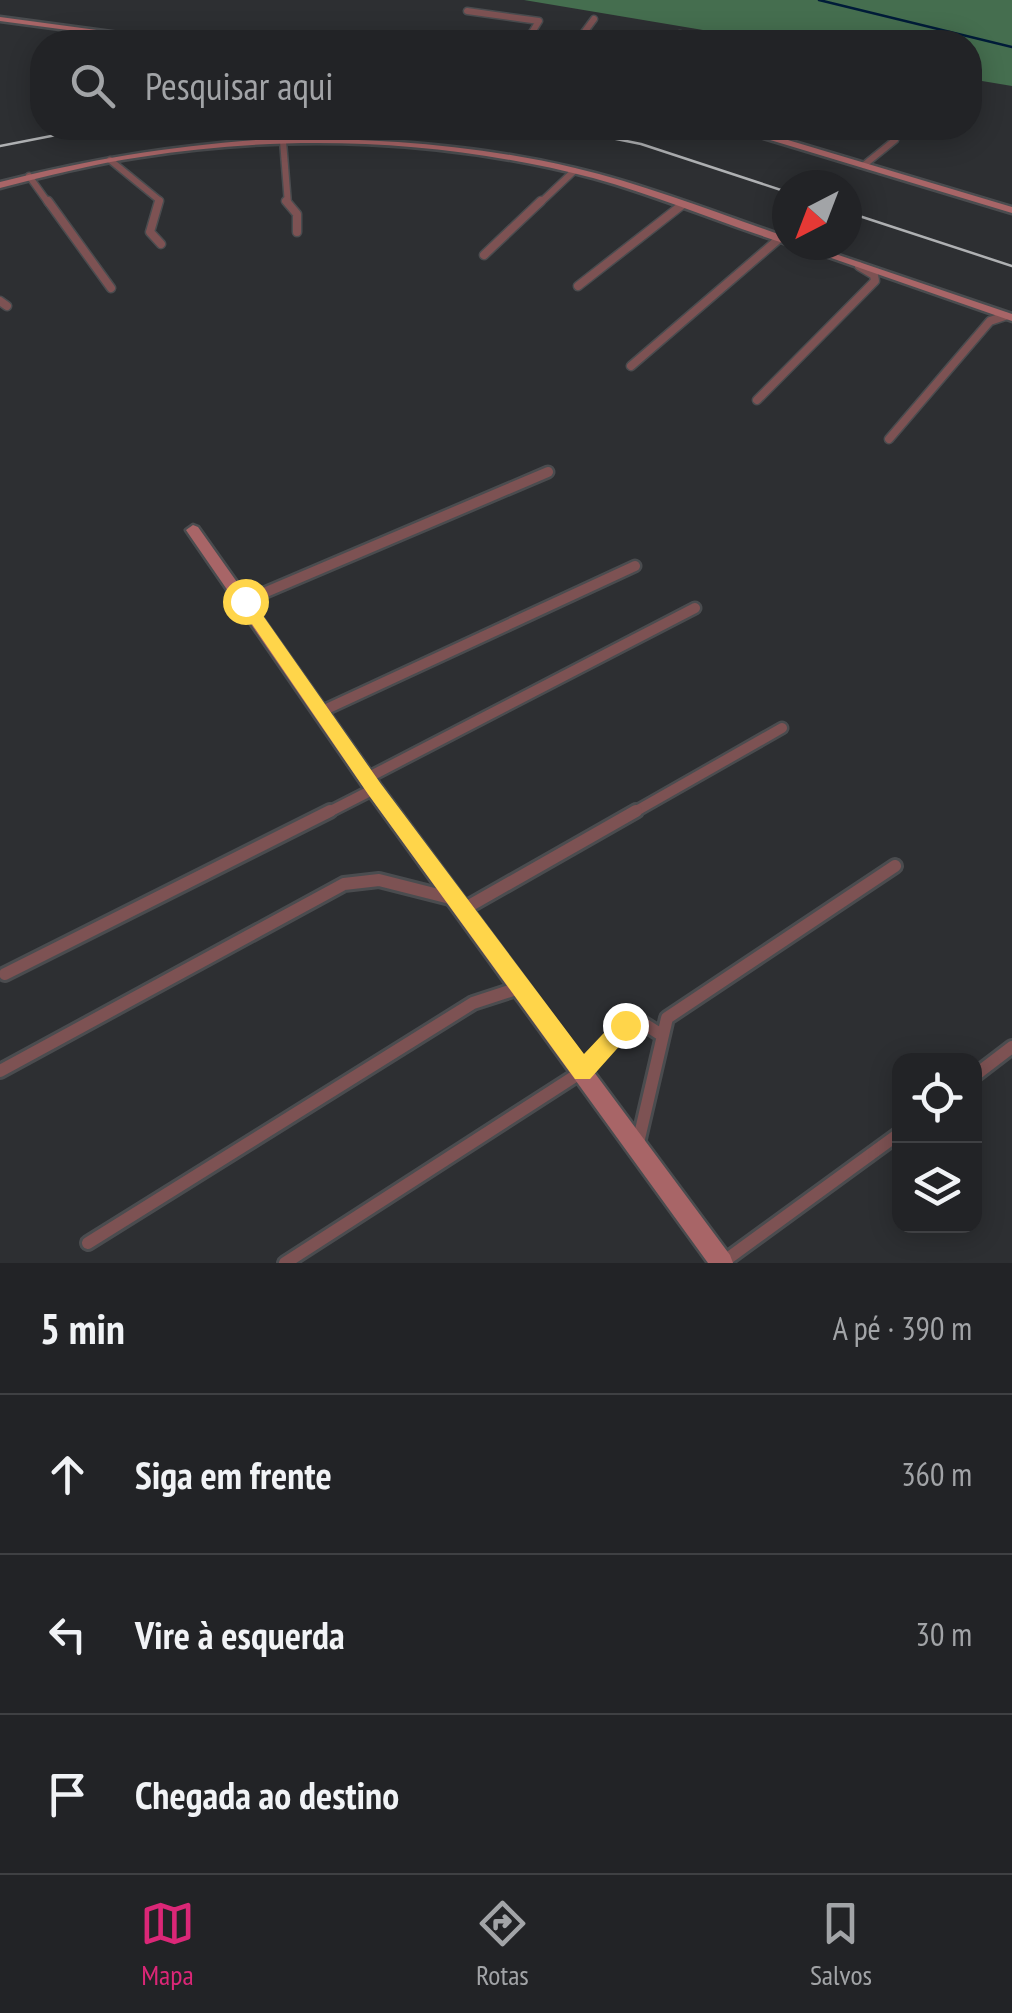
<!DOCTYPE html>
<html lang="pt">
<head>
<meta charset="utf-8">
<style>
	body { margin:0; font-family:"PT Sans Narrow",sans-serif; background:#2a2b2e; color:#f1f3f6 }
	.controls { position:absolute; right:30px; bottom:30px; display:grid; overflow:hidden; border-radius:20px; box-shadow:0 5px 25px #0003 }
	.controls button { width:90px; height:90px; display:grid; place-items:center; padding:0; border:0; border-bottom:2px solid #3f4043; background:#222326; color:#f1f3f6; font:50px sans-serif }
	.compass { position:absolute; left:772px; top:170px; width:90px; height:90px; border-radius:50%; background:#222326; box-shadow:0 5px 25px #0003; rotate:222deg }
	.stop { position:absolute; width:30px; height:30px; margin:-22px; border:8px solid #ffd54a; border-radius:50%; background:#fff }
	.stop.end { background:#ffd54a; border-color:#fff; box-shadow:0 2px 10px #0008 }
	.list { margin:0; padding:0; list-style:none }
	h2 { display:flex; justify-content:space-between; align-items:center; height:130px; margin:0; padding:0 40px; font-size:42px }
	h2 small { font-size:32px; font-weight:400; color:#a2a4a7 }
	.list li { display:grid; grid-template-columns:65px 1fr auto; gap:30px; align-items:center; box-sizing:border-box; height:160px; padding:0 40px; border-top:2px solid #3f4043 }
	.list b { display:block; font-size:38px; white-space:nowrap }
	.list em { font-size:32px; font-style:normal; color:#a2a4a7 }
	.icon { flex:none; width:55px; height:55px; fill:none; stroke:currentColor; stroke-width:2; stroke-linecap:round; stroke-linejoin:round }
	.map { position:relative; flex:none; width:1012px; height:1263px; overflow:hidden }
	.search { position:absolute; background:#222326; box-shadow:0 5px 25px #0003; left:30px; right:30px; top:30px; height:110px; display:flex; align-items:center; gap:25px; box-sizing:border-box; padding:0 35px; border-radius:40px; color:#a2a4a7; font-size:38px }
	.sheet { height:610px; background:#222326 }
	nav { display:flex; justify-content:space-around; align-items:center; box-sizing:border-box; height:140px; border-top:2px solid #3f4043; background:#222326; font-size:28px; color:#a2a4a7 }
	nav a { display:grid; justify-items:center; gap:5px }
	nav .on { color:#db2777 }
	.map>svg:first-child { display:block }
	.forest { fill:#456e4f }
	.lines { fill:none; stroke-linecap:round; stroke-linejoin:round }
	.stream { stroke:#001c39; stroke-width:2.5 }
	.street-far3-casing { stroke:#4a4c4f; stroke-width:9 }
	.street-far2-casing { stroke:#4a4c4f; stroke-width:11 }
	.street-far1-casing { stroke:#4a4c4f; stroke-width:15 }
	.street-casing { stroke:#4a4c4f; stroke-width:18 }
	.secondary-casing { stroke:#4a4c4f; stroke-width:5 }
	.street-far3 { stroke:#7d5253; stroke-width:6 }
	.street-far2 { stroke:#7d5253; stroke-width:8 }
	.street-far1 { stroke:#7d5253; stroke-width:10 }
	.street { stroke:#7d5253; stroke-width:12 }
	.secondary { fill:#a86567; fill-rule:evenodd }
	.rail { stroke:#afb1b3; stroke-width:2.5 }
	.route { fill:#ffd54a }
</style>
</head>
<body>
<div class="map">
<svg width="1012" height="1263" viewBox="0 0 1012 1263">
	<rect width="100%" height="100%" fill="#2d2f32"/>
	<path class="forest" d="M524,0H1012V86L970,79V42H774Z"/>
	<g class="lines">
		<path class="stream" d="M819,0L1012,47"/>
		<defs>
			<path id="street-far3" d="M467,11L539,21L526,42
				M577,42L594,19
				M672,42L680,34
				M283,141L288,204
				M110,160L159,200L158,204
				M864,165L895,140
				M29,176L49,204
				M539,204L574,171"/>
			<path id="street-far2" d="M48,201L111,288
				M159,201L150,232L161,244
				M286,201L297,214V232
				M484,255L541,201
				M578,286L682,205
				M0,301L7,306
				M631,366L780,238
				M757,400L875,281L874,275L859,266
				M889,439L990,321L1005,316"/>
			<path id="street-far1" d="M245,601L548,472
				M320,712L635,566
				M367,778L695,608
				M325,814L374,789
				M631,814L782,728"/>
			<path id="street" d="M462,910L636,811
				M5,974L330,811
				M0,1071L344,884L379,880L454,899
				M974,1076L1012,1047
				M638,1143L667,1018L895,866
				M88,1243L473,1003L519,988
				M723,1262L900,1133
				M285,1263L583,1071L627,1022H641L660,1034"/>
			<path id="secondary" d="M0,17L171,40L175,42H157L0,21Z
				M736,128H748L1012,207V213L737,130Z
				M285,138C383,139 479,145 575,168C647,185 717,213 787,237V244C722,224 659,196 593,178C447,140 290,133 141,157C93,164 47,176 0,188V182C98,157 184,144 285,138Z
				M794,245H809L1012,314V321Z
				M193,525L198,527L380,784L730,1255L733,1263H708L368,794L188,533L186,530Z"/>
		</defs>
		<use href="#street-far3" class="street-far3-casing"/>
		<use href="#street-far2" class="street-far2-casing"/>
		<use href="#street-far1" class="street-far1-casing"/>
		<use href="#street" class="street-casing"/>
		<use href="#secondary" class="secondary-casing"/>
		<use href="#street-far3" class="street-far3"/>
		<use href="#street-far2" class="street-far2"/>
		<use href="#street-far1" class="street-far1"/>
		<use href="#street" class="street"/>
		<use href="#secondary" class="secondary"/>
		<path class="rail" d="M562,128L641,144L787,192
			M0,146L92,128
			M847,212L1012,266"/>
	</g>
	<path class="route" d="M239,597H250L381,784L584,1054L618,1018H632V1032L590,1079H575L368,794L239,605Z"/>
</svg>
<div class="controls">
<button><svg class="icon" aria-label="locate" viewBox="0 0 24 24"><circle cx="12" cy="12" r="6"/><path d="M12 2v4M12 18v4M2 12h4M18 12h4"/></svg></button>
<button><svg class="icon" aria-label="layers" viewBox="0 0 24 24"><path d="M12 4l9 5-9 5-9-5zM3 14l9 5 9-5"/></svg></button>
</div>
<svg class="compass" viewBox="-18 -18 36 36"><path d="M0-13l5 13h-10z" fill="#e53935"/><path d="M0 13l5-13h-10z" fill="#a2a4a7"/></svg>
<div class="stop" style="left:245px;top:601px"></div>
<div class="stop end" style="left:625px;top:1025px"></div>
<div class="search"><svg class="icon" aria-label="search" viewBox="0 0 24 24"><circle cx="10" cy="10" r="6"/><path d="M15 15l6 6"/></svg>Pesquisar aqui</div>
</div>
<section class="sheet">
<h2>5 min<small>A pé · 390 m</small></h2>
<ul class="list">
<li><svg class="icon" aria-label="ahead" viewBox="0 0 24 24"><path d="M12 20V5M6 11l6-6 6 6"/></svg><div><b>Siga em frente</b></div><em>360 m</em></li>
<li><svg class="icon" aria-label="left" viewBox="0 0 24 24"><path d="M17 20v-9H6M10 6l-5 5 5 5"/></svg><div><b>Vire à esquerda</b></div><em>30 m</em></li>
<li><svg class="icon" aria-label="arrive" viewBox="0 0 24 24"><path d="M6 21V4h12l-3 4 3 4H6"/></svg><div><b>Chegada ao destino</b></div></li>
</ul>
</section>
<nav>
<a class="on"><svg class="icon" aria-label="map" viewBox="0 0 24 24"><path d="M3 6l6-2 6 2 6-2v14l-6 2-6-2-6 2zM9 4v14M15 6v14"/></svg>Mapa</a>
<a><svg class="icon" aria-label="directions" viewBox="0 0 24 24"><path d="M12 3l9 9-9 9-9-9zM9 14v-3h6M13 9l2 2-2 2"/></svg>Rotas</a>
<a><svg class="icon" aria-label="saved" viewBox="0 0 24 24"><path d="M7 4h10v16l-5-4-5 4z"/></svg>Salvos</a>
</nav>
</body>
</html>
